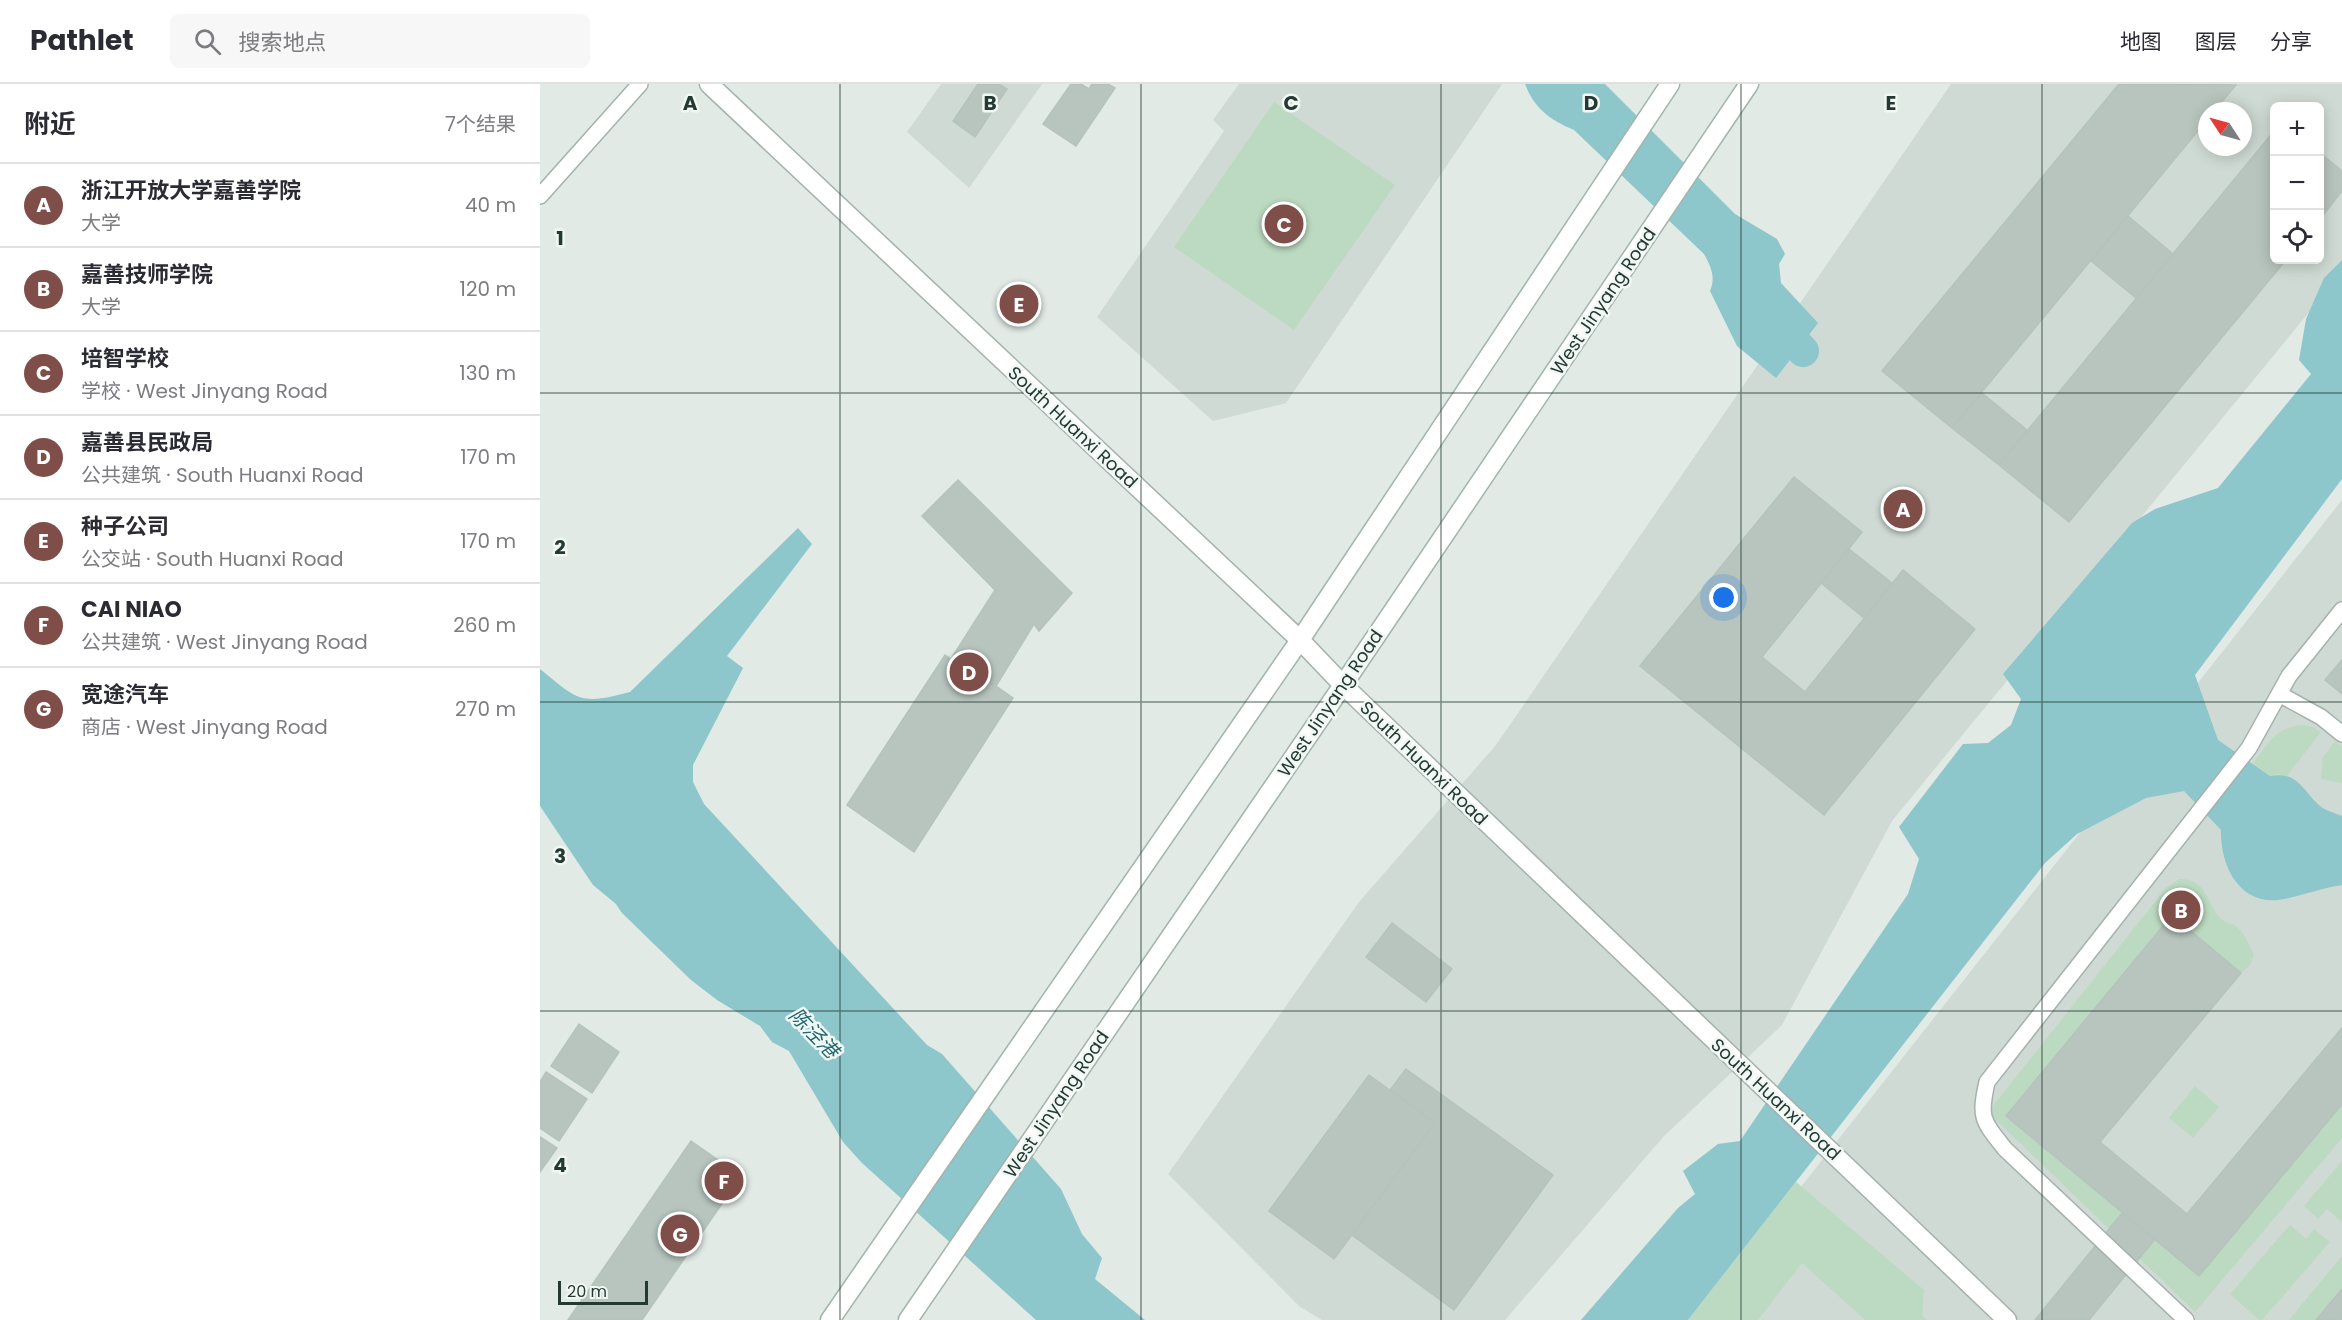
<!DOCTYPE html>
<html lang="zh">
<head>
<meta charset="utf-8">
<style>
	body { margin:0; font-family:Poppins,"Noto Sans SC",sans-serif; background:#f7f7f7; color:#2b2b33 }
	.controls { position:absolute; right:18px; top:18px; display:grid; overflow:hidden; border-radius:9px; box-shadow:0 3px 15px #0003 }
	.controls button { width:54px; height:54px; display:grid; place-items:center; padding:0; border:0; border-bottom:2px solid #e1e1e2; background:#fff; color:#2b2b33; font:30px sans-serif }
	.compass { position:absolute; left:1658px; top:18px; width:54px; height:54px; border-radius:50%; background:#fff; box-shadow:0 3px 15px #0003; rotate:306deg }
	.scale { position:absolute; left:18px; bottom:15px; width:90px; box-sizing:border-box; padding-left:6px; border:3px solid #233932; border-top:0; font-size:16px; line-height:21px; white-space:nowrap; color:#233932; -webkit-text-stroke:4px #f1f7f4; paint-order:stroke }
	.you { position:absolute; left:1184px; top:514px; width:21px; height:21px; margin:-15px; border:4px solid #fff; border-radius:50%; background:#1a73e8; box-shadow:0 0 0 9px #1a73e833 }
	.badge { display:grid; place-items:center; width:39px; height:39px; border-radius:50%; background:#7f4e49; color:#fff; font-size:20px; font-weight:700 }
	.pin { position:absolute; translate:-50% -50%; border:3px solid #fff; box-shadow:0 2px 6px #0006 }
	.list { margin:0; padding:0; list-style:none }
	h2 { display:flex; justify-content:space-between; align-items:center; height:78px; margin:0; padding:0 24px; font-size:26px }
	h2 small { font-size:20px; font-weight:400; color:#7c7c81 }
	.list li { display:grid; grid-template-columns:39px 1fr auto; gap:18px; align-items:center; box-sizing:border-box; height:84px; padding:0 24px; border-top:2px solid #e1e1e2 }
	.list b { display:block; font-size:22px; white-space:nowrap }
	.list p { margin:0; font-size:20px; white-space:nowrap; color:#7c7c81 }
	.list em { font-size:20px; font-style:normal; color:#7c7c81 }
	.icon { flex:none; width:33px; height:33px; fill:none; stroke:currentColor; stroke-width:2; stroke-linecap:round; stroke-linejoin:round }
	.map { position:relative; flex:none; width:1802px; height:1236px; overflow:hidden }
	header { display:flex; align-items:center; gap:36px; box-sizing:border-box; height:84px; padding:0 30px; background:#fff; border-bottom:2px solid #e1e1e2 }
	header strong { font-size:28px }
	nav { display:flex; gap:33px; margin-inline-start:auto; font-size:21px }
	.search { width:420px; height:54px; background:#f7f7f7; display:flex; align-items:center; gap:15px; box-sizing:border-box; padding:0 21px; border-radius:9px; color:#7c7c81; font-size:22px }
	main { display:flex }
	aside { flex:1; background:#fff }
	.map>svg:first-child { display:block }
	.built { fill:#cfdad4; fill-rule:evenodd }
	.green { fill:#bcdac1 }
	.water { fill:#8dc6cb }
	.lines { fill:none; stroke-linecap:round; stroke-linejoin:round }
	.canal { stroke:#8dc6cb; stroke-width:32 }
	.building { fill:#b7c5be; stroke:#b4c3bc; stroke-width:1.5 }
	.service-casing { stroke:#a4b1ac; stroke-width:18 }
	.minor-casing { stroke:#a4b1ac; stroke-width:21 }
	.tertiary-casing { stroke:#a4b1ac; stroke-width:21 }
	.secondary-casing { stroke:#a1b5ac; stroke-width:21 }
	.service { stroke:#fff; stroke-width:15 }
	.minor { stroke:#fff; stroke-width:18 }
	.tertiary { stroke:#fff; stroke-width:18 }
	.secondary { stroke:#fff; stroke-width:18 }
	.grid { fill:none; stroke:#233932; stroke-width:1.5; stroke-opacity:0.55 }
	.labels { text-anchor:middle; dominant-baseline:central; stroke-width:5; stroke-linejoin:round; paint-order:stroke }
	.street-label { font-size:18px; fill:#233932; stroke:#f1f7f4 }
	.water-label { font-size:20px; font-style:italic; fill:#226970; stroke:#f1f7f4 }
	.grid-label { font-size:20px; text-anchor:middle; font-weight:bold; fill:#233932; stroke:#f1f7f4; stroke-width:5; stroke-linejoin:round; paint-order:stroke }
</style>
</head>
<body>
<header>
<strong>Pathlet</strong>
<div class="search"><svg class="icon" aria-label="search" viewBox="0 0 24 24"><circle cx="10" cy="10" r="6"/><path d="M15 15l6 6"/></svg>搜索地点</div>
<nav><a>地图</a><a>图层</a><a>分享</a></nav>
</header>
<main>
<aside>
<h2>附近<small>7个结果</small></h2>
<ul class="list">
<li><span class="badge">A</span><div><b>浙江开放大学嘉善学院</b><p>大学</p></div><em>40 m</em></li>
<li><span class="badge">B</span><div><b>嘉善技师学院</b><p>大学</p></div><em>120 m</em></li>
<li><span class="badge">C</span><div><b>培智学校</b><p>学校 · West Jinyang Road</p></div><em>130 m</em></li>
<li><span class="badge">D</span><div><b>嘉善县民政局</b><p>公共建筑 · South Huanxi Road</p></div><em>170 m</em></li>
<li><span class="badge">E</span><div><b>种子公司</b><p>公交站 · South Huanxi Road</p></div><em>170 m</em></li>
<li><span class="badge">F</span><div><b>CAI NIAO</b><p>公共建筑 · West Jinyang Road</p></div><em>260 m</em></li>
<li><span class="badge">G</span><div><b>宽途汽车</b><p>商店 · West Jinyang Road</p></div><em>270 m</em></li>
</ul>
</aside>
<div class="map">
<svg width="1802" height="1236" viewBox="0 0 1802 1236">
	<rect width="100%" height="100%" fill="#e1eae5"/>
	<path class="built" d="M401,0H502L429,104L367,48Z
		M699,0H962L746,319L673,337L557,233L684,47L673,36Z
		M1411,0H1802V188L1352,737L1242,941L1124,1052L965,1236H782L759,1222L628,1090L819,818L956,661ZM1734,22H1780V176H1734ZM1667,27H1703V63H1667Z
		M1802,416V1236H1156Z"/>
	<path class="green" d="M734,18L855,101L754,246L634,163Z
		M1761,641L1773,643L1781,648L1747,692L1739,690L1730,692L1713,679C1729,659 1734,644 1761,641Z
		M1795,657L1802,663V699L1781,695L1783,673Z
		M1639,795C1671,795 1665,823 1684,837C1685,838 1692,840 1693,840C1704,847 1709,860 1714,871L1710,881L1701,889L1633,832L1466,1032L1659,1192L1802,1020V1054L1655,1228L1448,1028L1626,804Z
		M1655,1002L1679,1023L1653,1054L1629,1034Z
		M1802,1077V1138L1787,1125L1778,1135L1764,1122Z
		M1256,1098L1384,1206L1382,1231L1387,1236H1325L1262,1179L1218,1236H1148Z
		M1750,1141L1766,1155L1774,1145L1790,1158L1722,1236H1719L1690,1210Z
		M1802,1172V1205L1776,1236H1749Z"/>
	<path class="water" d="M985,0H1065L1195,130L1237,155L1245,170L1239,180L1241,199L1278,239L1236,294L1197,262L1170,207C1176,193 1171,183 1164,170L1034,46C1010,36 994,24 985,0Z
		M1802,176V395L1655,591L1678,656L1730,692C1758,687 1762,706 1780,722C1786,727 1795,729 1802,732V801C1780,804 1760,813 1738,816C1698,820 1680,780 1681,746L1644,707L1606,714L1537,750L1505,779L1148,1236H1041L1138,1124L1155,1110L1143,1087L1178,1060L1200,1057L1368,810L1379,775L1359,743L1423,660L1448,659L1471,641L1481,615L1463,590L1592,439L1615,425L1678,404L1771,290L1759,276L1766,235L1784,194Z
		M258,444L272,460L187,572L203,584L153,681V698L164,720L387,961L402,970L521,1105L542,1150L562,1174L555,1195L605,1236H496L322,1079L303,1058L249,967L232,958L220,942L177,916L151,896L82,829L76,820L53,801L0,722V585C39,617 40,621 90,608Z"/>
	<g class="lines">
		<path class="canal" d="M1230,231L1263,267"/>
	</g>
	<path class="building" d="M438,0H459L467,5L435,53L413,37Z
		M531,0H541L549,5L552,0H568L575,4L536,62L503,40Z
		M1579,0L1696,1L1674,27H1667V36L1412,344L1342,287Z
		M1734,47V176H1746L1529,438L1459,381Z
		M1780,69L1802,87V107L1780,135Z
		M1588,132L1633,170L1596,214L1551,177Z
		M1442,309L1487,346L1459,381L1412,344Z
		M1254,393L1322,448L1222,573L1265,608L1363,486L1435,545L1284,731L1100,582Z
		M418,396L532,509L499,547L494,540L456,602L473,614L374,768L307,721L405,571L411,575L455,506L382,432Z
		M1309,465L1352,499L1324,534L1281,499Z
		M1802,576V610L1785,596Z
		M1632,831L1701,889L1560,1058L1647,1130L1802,944V1020L1659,1192L1466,1032Z
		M852,839L912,885L886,918L826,873Z
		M39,940L79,968L52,1009L11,982Z
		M866,985L1013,1091L914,1226L812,1151L895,1039L850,1006Z
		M6,988L47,1015L19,1057L0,1044V998Z
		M829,991L895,1039L794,1175L729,1127Z
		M0,1053L17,1064L0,1088Z
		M151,1057L201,1092L102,1236H28Z
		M1582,1129L1615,1155L1549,1236H1495Z
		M1802,1205V1236H1776Z"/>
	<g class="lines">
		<defs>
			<path id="service" d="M0,112L100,0
				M1739,610L1781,633L1802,650
				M1646,1236L1465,1065C1442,1036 1439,1034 1447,998L1709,664L1749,592L1802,526"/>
			<path id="minor" d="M169,0L760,556"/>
			<path id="tertiary" d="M760,556L803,601L1467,1236"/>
			<path id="secondary" d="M290,1236L760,556L1130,0
				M368,1236L803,601L1209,0"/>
		</defs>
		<use href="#service" class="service-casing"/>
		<use href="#minor" class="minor-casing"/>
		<use href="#tertiary" class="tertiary-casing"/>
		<use href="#secondary" class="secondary-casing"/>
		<use href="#service" class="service"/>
		<use href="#minor" class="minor"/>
		<use href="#tertiary" class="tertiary"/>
		<use href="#secondary" class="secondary"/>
	</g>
	<path class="grid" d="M300,0V1236M601,0V1236M901,0V1236M1201,0V1236M1502,0V1236M0,309H1802M0,618H1802M0,927H1802"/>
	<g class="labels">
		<g class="street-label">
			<text transform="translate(1063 217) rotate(-56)">West Jinyang Road</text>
			<text transform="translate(533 343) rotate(43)">South Huanxi Road</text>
			<text transform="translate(790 619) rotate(-56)">West Jinyang Road</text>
			<text transform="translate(884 679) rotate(44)">South Huanxi Road</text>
			<text transform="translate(1236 1015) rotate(43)">South Huanxi Road</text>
			<text transform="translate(516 1020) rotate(-56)">West Jinyang Road</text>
		</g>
		<g class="water-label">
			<text transform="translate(274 949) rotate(46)">陈泾港</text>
		</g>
	</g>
	<g class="grid-label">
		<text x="150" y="26">A</text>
		<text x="450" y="26">B</text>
		<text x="751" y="26">C</text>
		<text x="1051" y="26">D</text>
		<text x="1351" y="26">E</text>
		<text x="20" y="161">1</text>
		<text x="20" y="470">2</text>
		<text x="20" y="779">3</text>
		<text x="20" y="1088">4</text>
	</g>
</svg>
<div class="controls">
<button>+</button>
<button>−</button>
<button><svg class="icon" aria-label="locate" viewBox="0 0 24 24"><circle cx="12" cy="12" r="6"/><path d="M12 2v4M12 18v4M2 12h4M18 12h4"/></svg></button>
</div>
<svg class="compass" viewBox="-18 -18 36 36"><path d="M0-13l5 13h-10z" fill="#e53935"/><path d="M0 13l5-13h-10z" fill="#7c7c81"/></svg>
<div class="scale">20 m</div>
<div class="you"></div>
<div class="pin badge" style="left:1363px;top:425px">A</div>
<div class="pin badge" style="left:1641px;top:826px">B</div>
<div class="pin badge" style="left:744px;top:140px">C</div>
<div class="pin badge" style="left:429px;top:588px">D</div>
<div class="pin badge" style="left:479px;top:220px">E</div>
<div class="pin badge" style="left:184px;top:1097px">F</div>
<div class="pin badge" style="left:140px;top:1150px">G</div>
</div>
</main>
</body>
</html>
